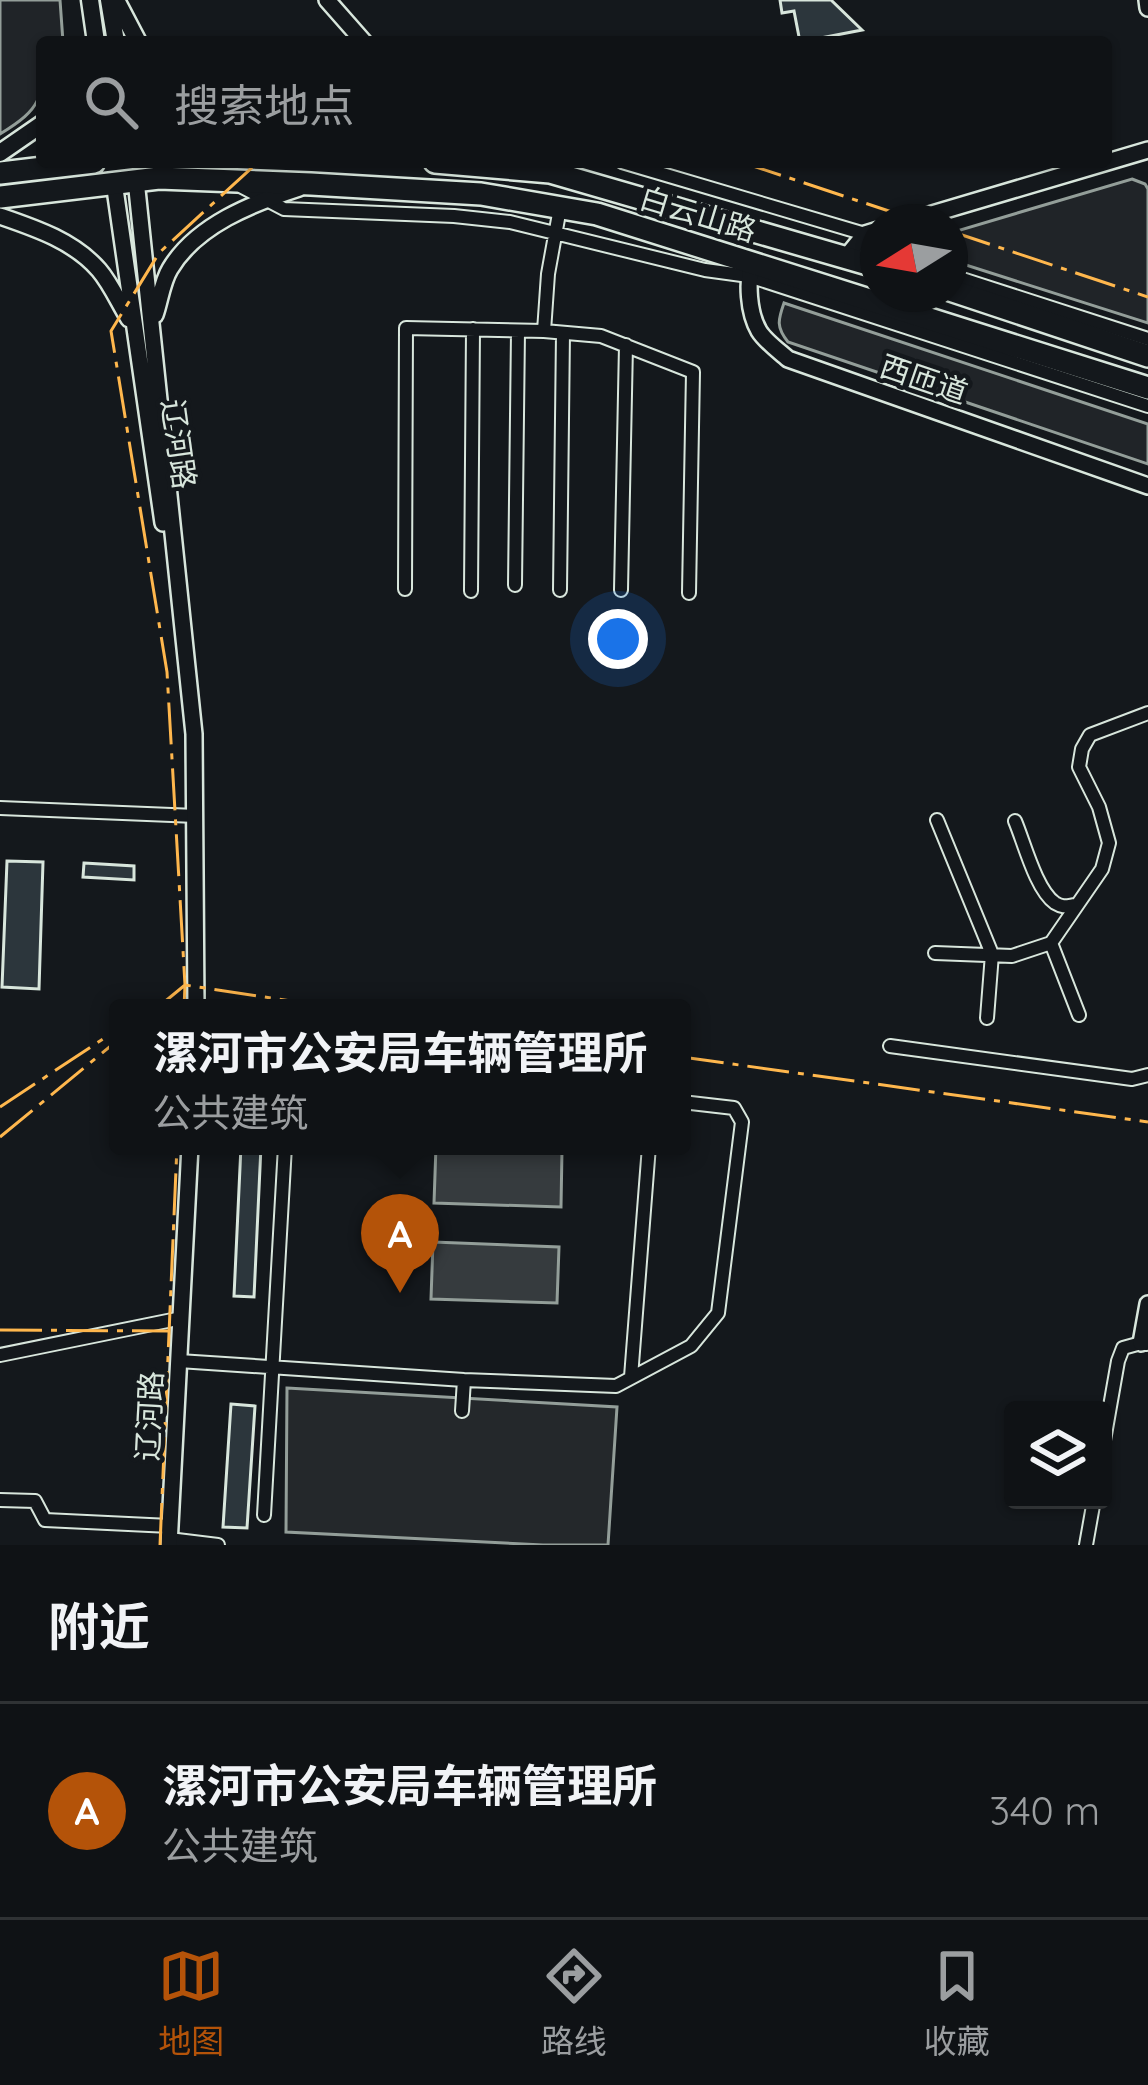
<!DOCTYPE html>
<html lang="zh">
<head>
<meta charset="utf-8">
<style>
	body { margin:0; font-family:Quicksand,"Noto Sans SC",sans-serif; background:#1d2022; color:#f1f3f6 }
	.controls { position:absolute; right:36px; bottom:36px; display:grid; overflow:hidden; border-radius:12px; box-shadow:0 3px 9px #0004 }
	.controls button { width:108px; height:108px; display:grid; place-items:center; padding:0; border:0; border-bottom:3px solid #2f3234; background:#0f1215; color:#f1f3f6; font:60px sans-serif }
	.compass { position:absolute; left:860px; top:204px; width:108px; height:108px; border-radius:50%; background:#0f1215; box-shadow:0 3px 9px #0004; rotate:259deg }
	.you { position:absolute; left:618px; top:639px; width:42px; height:42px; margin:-30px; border:9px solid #fff; border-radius:50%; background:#1a73e8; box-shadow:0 0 0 18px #1a73e833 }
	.badge { display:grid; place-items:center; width:78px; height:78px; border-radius:50%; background:#b45309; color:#fff; font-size:39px; font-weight:700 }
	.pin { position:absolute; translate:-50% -99px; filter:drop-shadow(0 3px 6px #0008) }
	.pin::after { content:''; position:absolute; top:63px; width:42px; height:36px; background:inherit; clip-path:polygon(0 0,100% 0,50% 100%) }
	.popup { position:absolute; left:109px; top:999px; width:582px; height:156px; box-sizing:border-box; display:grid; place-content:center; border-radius:12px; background:#0f1215; filter:drop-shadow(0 3px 9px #0005); font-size:39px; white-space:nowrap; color:#9b9ea0 }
	.popup b { font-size:45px; color:#f1f3f6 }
	.popup::after { content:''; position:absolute; left:50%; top:100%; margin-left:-24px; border:24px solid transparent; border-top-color:#0f1215 }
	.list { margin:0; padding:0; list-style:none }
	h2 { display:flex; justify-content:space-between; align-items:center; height:156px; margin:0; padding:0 48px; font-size:51px }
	h2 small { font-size:39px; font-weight:400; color:#9b9ea0 }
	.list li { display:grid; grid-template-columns:78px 1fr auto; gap:36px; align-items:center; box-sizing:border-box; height:216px; padding:0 48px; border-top:3px solid #2f3234 }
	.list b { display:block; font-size:45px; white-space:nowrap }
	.list p { margin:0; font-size:39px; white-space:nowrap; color:#9b9ea0 }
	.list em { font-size:39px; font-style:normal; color:#9b9ea0 }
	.icon { flex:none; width:66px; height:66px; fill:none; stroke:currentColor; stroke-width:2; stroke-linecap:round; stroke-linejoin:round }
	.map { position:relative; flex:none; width:1148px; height:1545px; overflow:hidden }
	.search { position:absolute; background:#0f1215; box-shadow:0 3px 9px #0004; left:36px; right:36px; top:36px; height:132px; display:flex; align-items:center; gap:30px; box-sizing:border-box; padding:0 42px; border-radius:12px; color:#9b9ea0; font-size:45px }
	.sheet { height:372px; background:#0f1215 }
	nav { display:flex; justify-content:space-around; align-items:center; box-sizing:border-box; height:168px; border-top:3px solid #2f3234; background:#0f1215; font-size:33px; color:#9b9ea0 }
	nav a { display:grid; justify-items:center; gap:6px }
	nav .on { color:#b45309 }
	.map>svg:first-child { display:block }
	.green { fill:#202428; stroke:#939e99; stroke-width:3 }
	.parking { fill:#24282b; stroke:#939e99; stroke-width:3 }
	.water { fill:#363b3e; stroke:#939e99; stroke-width:3 }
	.building { fill:#2c363c; stroke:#d8e6dc; stroke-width:3 }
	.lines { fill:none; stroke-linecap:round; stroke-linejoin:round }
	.minor-casing { stroke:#d8e6dc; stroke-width:16 }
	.tertiary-casing { stroke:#d8e6dc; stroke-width:20 }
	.secondary-casing { stroke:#d8e6dc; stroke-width:21 }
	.trunk-casing { stroke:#d8e6dc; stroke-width:26 }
	.minor { stroke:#14181c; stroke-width:12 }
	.tertiary { stroke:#14181c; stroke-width:15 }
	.secondary { stroke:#14181c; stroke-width:16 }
	.trunk { stroke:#14181c; stroke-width:21 }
	.power { stroke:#ffb74d; stroke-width:3; stroke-dasharray:42 9 6 9; stroke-linecap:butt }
	.labels { text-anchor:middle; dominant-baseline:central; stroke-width:9; stroke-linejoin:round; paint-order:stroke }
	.street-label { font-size:30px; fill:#d8e6dc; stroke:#14181c }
</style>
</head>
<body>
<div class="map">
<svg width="1148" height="1545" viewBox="0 0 1148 1545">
	<rect width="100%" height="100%" fill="#14181c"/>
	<path class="green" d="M0,0H60L63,42H42C42,94 48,105 0,134Z
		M1132,179L1145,184L1148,189V323L950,260V233Z
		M784,303L1148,424V464L788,342C776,327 778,320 784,303Z"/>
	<path class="parking" d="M287,1388L617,1407L608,1545H543L286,1532Z"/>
	<path class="water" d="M436,1146L562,1150L561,1207L434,1203Z
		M433,1242L559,1247L557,1303L431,1299Z"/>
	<path class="building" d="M780,0H831L862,30L800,42L794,11L782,13Z
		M7,861L43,862L39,989L2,987Z
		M84,863L134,866V880L83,877Z
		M241,1146H261L254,1297L234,1296Z
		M231,1404L255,1406L247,1528L223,1527Z"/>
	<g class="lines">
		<defs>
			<path id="minor" d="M622,162L865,234L878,246
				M242,187L284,209L454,216L510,222L705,270L749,276L1148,406
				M950,275L1148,339
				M544,331L548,274L560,208
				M515,585L518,331
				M405,589L406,328L544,331L601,336L693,372L689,593
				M560,590L563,333
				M621,590L626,345
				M471,591L473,329
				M0,808L196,816
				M937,820L992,954L987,1018
				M1015,821C1024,842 1036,890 1055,903C1063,908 1067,906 1075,905
				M1051,943L1079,1015
				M935,953L1012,956L1051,943L1102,869L1109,843L1099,807L1079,767L1082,749L1090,735L1148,713
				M890,1046L1132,1079L1148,1075
				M0,1355L182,1318
				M179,1361L464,1380L616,1386L691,1346L718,1313L742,1122L734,1108L682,1102
				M631,1377L649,1146
				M462,1411L464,1380
				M1103,1446L1118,1361L1123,1348L1141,1343L1146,1344
				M0,1500L35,1501L45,1520L170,1526
				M264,1515L285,1146
				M169,1539L218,1545
				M1086,1545L1094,1500"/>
			<path id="tertiary" d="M327,0L364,42
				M1147,0L1148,8
				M136,180L194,734L196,1008
				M114,182L163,523
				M0,216C35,228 74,241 99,270C111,284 119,303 129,319
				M905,222L1148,150
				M847,256L865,234L878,230
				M752,261C747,282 748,312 759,331C765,341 779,351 788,359L1148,486
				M155,315C160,301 162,282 170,269C196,225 253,203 299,188
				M1141,1343L1148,1304
				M169,1545L190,1146"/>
			<path id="secondary" d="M90,0L96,42
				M109,0L116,42
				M116,0L138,42
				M0,153L42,124"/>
			<path id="trunk" d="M435,162L550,172L878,267
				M0,173L94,162
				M0,197L159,178L311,184L481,194L597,214L1148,388
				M950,290L1148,356"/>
		</defs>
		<use href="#minor" class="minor-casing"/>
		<use href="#tertiary" class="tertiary-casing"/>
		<use href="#secondary" class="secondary-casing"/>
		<use href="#trunk" class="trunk-casing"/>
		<use href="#minor" class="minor"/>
		<use href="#tertiary" class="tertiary"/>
		<use href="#secondary" class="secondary"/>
		<use href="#trunk" class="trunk"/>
		<path class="power" d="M741,162L922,222
			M950,231L1148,297
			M157,1008L185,985L337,1008
			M184,1008L185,985L167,672L111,331L159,253L258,162
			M682,1057L1148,1122
			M0,1107L118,1029
			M0,1137L118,1040
			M0,1330L169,1331
			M160,1545L177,1146"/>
	</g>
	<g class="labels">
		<g class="street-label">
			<text transform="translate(698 214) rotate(17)">白云山路</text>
			<text transform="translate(924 379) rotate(19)">西匝道</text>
			<text transform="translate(179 444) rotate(82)">辽河路</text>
			<text transform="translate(149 1416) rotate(-87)">辽河路</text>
		</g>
	</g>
</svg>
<div class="controls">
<button><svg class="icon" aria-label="layers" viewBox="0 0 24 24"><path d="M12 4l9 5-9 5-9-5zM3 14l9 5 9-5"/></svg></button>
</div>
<svg class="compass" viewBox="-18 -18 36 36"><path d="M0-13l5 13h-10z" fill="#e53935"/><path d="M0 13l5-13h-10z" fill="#9b9ea0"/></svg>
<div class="you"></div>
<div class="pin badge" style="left:400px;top:1293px">A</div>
<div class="popup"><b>漯河市公安局车辆管理所</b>公共建筑</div>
<div class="search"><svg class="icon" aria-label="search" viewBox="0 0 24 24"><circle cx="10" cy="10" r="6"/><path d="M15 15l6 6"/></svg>搜索地点</div>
</div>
<section class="sheet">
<h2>附近<small></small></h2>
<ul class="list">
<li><span class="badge">A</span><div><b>漯河市公安局车辆管理所</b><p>公共建筑</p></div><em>340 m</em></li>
</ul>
</section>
<nav>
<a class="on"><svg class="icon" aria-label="map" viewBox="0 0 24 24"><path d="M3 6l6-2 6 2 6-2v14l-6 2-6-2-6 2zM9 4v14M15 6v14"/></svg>地图</a>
<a><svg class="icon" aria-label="directions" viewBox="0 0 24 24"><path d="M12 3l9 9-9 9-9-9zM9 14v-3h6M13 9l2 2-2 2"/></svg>路线</a>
<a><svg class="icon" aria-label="saved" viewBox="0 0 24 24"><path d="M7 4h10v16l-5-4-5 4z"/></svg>收藏</a>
</nav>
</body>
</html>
